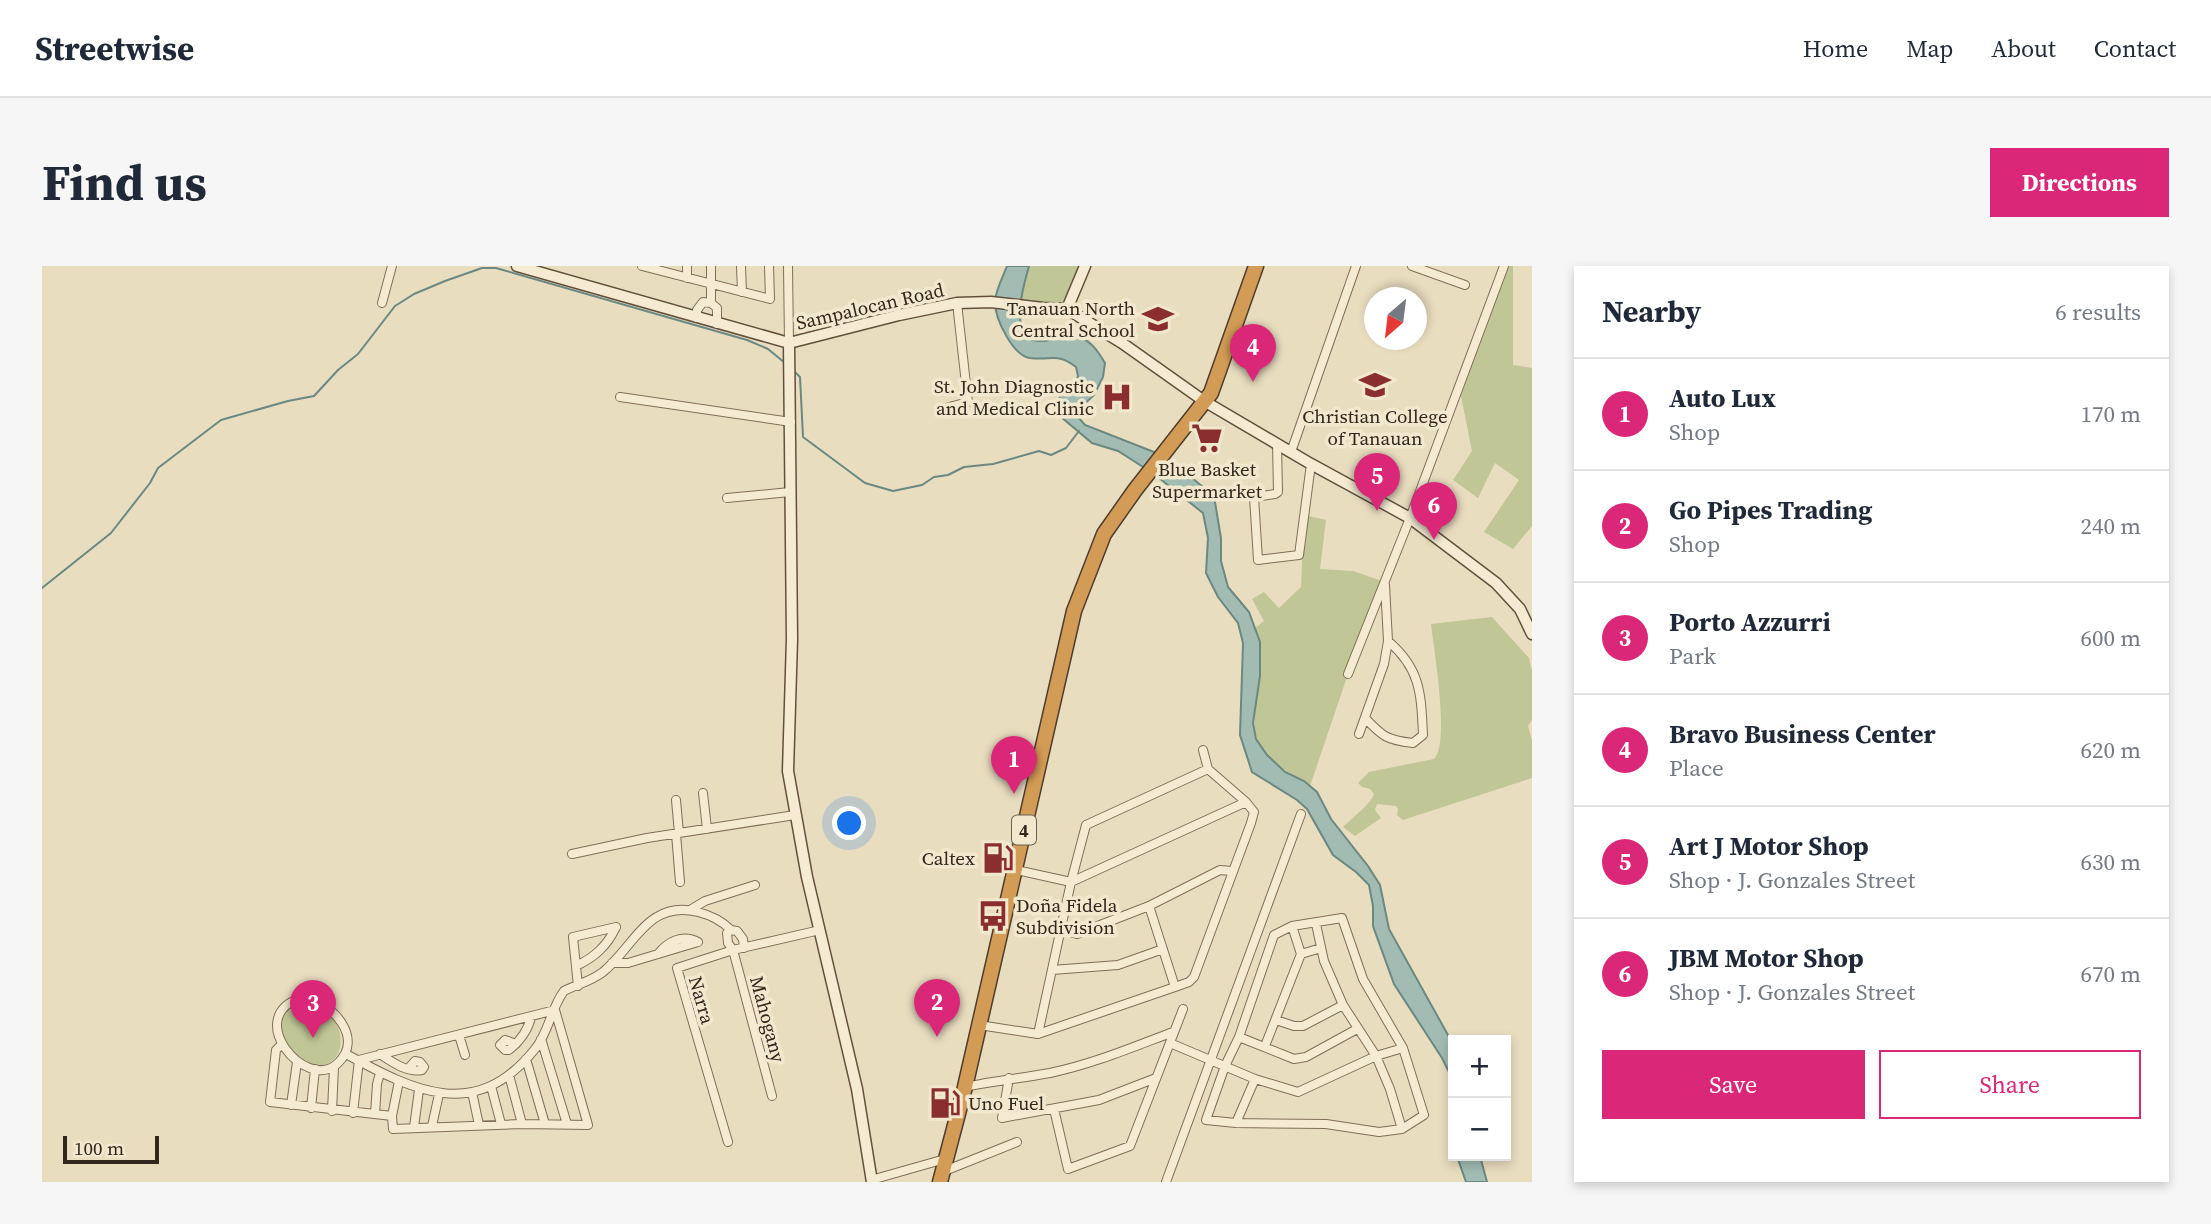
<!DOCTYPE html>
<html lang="en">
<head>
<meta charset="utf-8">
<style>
	body { margin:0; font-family:"Source Serif 4",serif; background:#f6f6f7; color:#1f2937 }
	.controls { position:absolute; right:21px; bottom:21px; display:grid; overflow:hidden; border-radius:0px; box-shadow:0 4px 10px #0003 }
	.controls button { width:63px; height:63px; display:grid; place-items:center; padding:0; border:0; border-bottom:2px solid #e0e1e3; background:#fff; color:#1f2937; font:35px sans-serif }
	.compass { position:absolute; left:1322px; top:21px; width:63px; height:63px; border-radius:50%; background:#fff; box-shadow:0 4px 10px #0003; rotate:208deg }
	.scale { position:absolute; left:21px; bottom:18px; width:96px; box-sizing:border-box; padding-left:7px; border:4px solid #31271d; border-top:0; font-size:19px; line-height:24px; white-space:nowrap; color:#31271d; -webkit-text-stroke:5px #f2e8ce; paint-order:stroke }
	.you { position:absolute; left:808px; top:558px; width:24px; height:24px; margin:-18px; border:5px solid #fff; border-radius:50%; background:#1a73e8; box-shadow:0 0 0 10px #1a73e833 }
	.badge { display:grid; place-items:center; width:46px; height:46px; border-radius:50%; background:#db2777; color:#fff; font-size:23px; font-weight:700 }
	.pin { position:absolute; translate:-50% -58px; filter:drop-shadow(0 2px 4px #0008) }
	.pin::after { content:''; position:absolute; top:37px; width:24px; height:21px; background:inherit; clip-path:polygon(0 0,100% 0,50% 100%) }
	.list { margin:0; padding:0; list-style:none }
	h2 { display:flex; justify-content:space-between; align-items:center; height:91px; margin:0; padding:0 28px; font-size:30px }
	h2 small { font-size:23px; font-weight:400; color:#747a83 }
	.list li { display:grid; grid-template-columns:46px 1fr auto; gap:21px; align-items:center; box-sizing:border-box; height:112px; padding:0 28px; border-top:2px solid #e0e1e3 }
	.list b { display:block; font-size:26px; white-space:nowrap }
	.list p { margin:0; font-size:23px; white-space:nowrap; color:#747a83 }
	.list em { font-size:23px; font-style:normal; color:#747a83 }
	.actions { display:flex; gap:14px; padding:21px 28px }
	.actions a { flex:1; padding:16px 0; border:2px solid #db2777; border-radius:0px; text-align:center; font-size:24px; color:#db2777 }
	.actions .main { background:#db2777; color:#fff }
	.map { position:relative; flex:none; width:1490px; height:916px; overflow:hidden; border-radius:0px }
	header { display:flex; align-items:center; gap:42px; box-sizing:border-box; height:98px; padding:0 35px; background:#fff; border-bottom:2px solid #e0e1e3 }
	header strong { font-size:33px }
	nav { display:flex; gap:38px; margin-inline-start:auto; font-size:24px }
	.intro { display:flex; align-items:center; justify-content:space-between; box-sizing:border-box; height:168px; padding:0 42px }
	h1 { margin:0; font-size:49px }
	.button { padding:18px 32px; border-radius:0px; background:#db2777; color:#fff; font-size:24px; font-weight:700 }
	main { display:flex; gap:42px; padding:0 42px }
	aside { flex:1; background:#fff; border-radius:0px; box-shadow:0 4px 10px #0003 }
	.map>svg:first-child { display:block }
	.green { fill:#c0c695 }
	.water { fill:#a2bcb4; stroke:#6b8881; stroke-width:2 }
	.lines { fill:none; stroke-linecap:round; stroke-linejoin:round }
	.stream { stroke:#6b8881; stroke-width:2 }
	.street-casing { stroke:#816e59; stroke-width:10 }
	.secondary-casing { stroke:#62503d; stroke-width:13 }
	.highway-casing { stroke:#4e3d2e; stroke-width:17 }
	.street { stroke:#f5ebd2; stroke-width:8 }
	.secondary { stroke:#f5ebd2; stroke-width:10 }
	.highway { stroke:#d39c56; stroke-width:14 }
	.labels { text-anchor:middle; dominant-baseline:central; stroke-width:7; stroke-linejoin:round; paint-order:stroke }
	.shield { fill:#f2e8ce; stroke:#6b6152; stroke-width:2 }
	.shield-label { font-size:18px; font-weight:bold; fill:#31271d }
	.street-label { font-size:19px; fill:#31271d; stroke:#f2e8ce }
	.poi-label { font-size:19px; fill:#31271d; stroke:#f2e8ce; text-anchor:end }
</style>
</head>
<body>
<header>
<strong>Streetwise</strong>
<nav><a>Home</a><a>Map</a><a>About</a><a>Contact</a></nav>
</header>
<div class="intro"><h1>Find us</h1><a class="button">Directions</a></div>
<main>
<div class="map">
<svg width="1490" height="916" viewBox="0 0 1490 916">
	<rect width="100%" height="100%" fill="#e9ddc0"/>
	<path class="green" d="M987,0H1043L1025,43L977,36Z
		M1464,0H1471V99L1490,102V260L1471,283L1442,266L1477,214L1453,197L1436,232L1411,214L1430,185L1417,120Z
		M1262,249L1284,254L1278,303L1311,305L1343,316L1306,408L1266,526L1263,515C1173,474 1235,429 1213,362L1222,355L1210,333L1222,326L1237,342L1259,321Z
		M1450,351L1487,392L1490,405V454L1486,460L1490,474V512L1361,554L1355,549L1356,543L1354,540L1335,538L1333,544L1339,552L1313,570L1301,561C1310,552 1329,538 1332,528L1328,523L1320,521L1316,517L1327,506L1392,493C1408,477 1392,384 1389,358Z
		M261,735C275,737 289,746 295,759C305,780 294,807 266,797C253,792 235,769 238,754C239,750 244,744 246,740Z"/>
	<path class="water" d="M965,0H987C982,17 964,76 999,75C1009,75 1021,69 1031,70C1047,71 1056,85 1063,97L1061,111L1052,129L1035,145L1036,151L1043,159L1117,188L1133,198L1172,230L1179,272V295L1186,321L1207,346L1218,376V410L1211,457L1214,473L1225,489L1243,506L1262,515L1275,526L1289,553L1326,600L1338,619L1347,663L1411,778V814L1400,792L1352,718L1331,660V640L1327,619L1314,606L1291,589L1265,543L1255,534L1210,506L1198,469L1201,377L1196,357L1176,331L1164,307L1166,272L1161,247L1112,208L1076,185L1050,177L1019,151L1017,133L1021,124L1032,121L1036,110L1034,101C1015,86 1009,95 988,92C971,90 953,53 953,36C953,25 961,11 965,0Z
		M1415,890H1438L1445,916H1424Z"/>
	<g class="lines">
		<path class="stream" d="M752,105L758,111L761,171L823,217L851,225L880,219L892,211L906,209L922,201L951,198L997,185L1009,189L1024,182L1037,165
			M0,322L69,267L108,217L116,202L179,154L246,135L272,130L296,104L316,88L353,40L372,28L403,15L440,2H454L705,74L726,83L743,97"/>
		<defs>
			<path id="street" d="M600,0L728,33L727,0
				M645,0V12
				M699,0L700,26
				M746,0L747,77
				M1370,0L1423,19
				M340,37L350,0
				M669,37V0
				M655,52V44L661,36L669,37L675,42V58
				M578,131L749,156
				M907,141L926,136L915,37
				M1235,178L1236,226L1233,228L1212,231L1216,294L1257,289L1269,198
				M1249,186L1314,0
				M685,232L748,226
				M1306,408L1368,252L1462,0
				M1323,452C1341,471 1345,474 1371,477L1381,469C1379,428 1379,403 1346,375
				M1317,468L1342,398L1346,375L1343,319
				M1161,484L1166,503
				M661,527L665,563
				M634,534L637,567
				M634,568L638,616
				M530,588L605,572L753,549
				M974,604L1029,616L1204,536L1166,503L1044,559L1029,616L996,768
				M648,644L663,635L713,619
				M1300,652L1321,713L1361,782L1382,849L1360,863L1337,866L1284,858L1194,857L1164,854L1183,800L1197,771L1232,669L1250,660Z
				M1274,658L1282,695L1301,739L1334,790L1348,823L1360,863
				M1019,663L1035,668L1107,640L1178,604L1190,605
				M702,682L701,673L695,665L689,664L685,667L686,677L691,684L730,830
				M616,688C626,675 641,668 656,676
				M1259,688L1279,682
				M570,697H586L656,676
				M534,700C553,691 565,680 574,661
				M1010,704L1076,699L1121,683
				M536,720L531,671L574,661
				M1133,721L1147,716L1152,711L1209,557L1212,546L1204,536
				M262,731C291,737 322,772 296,797C264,828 198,748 262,731Z
				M1234,754L1252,760H1261L1301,739
				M937,759L996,768L1133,721L1107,640
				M417,769L423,789
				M1197,771L1252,793L1264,791L1315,763
				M499,773L525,858
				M1128,777L1213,813L1256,826L1334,790L1361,782
				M240,778L234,784L228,836L350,850
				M474,778L463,774L458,779L463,784H467C478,775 486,765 489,751
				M1223,780L1259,688L1250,660
				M304,788C372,825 434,857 493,783C507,766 509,742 522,725C535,718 548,716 561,706C592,681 606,633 656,646C668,649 680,655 689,664
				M338,788C350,796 365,807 380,804L382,801L378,796L373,795L366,803
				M484,793L503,858
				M467,809L480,858
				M967,812L960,852L1057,834L1114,812
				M449,820L459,858
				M923,821C952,815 980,812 1008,807C1051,798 1091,781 1131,766
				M430,826L437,859
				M249,839L255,796
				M269,842L273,803
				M1012,843L1026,903L1088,880L1141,743
				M290,845L292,801
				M311,847L317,794L513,744L546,859L480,858L351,863L350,850L357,815
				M333,848L335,818L338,807
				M1194,857L1213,813
				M390,860L397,828
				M372,861L377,824
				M686,876L635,702L691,684L778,664
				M900,906L975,876
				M829,914L903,893
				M1124,916L1259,548"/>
			<path id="secondary" d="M475,0L747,77L857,49L915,37L949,36L1001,42L1025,43L1080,77L1162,135L1269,198L1368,252L1454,317L1478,343L1490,368
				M1025,43L1043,0
				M747,77L750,373L746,505L765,611L815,823L830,916"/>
			<path id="highway" d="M898,916L923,821L1032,345L1062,268L1093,224L1169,127L1214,0"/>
		</defs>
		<use href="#street" class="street-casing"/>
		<use href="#secondary" class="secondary-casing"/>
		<use href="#highway" class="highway-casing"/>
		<use href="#street" class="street"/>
		<use href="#secondary" class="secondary"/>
		<use href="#highway" class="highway"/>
	</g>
	<defs>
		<symbol id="school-bare" viewBox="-9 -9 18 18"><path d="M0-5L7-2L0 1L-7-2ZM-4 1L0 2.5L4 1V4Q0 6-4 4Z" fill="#8b2e2f" stroke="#f2e8ce" stroke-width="2.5" paint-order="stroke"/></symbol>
		<symbol id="university-bare" viewBox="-9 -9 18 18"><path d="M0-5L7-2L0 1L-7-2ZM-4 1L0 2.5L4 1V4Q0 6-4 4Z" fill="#8b2e2f" stroke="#f2e8ce" stroke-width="2.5" paint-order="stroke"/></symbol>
		<symbol id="hospital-bare" viewBox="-9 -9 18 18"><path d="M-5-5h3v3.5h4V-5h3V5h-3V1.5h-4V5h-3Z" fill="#8b2e2f" stroke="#f2e8ce" stroke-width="2.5" paint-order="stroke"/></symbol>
		<symbol id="supermarket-bare" viewBox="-9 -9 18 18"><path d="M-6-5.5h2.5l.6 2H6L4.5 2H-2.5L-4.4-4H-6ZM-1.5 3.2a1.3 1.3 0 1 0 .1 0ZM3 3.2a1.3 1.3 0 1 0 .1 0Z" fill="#8b2e2f" stroke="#f2e8ce" stroke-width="2.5" paint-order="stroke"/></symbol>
		<symbol id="fuel-bare" viewBox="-9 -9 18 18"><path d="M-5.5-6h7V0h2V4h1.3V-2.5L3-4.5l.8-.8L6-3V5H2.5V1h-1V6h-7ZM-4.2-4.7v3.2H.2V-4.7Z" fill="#8b2e2f" stroke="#f2e8ce" stroke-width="2.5" paint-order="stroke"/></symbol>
		<symbol id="bus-bare" viewBox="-9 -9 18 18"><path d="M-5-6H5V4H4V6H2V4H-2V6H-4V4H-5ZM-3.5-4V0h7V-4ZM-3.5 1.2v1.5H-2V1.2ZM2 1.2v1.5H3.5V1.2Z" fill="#8b2e2f" stroke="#f2e8ce" stroke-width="2.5" paint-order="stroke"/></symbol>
	</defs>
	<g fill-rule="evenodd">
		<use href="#school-bare" x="1094" y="31" width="44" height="44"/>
		<use href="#university-bare" x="1311" y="97" width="44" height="44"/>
		<use href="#hospital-bare" x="1053" y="109" width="44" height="44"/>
		<use href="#supermarket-bare" x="1143" y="150" width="44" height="44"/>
		<use href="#fuel-bare" x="934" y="570" width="44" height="44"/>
		<use href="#bus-bare" x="929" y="628" width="44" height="44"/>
		<use href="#fuel-bare" x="881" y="815" width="44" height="44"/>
	</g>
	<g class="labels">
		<rect class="shield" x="970" y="549.5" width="24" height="29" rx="5"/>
		<g class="shield-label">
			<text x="982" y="564">4</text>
		</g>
		<g class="street-label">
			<text transform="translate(828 40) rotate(-13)">Sampalocan Road</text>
			<text transform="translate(660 734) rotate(74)">Narra</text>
			<text transform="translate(726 753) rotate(75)">Mahogany</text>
		</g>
		<g class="poi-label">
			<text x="1093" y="42">Tanauan North<tspan x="1093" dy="22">Central School</tspan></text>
			<text x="1052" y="120">St. John Diagnostic<tspan x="1052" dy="22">and Medical Clinic</tspan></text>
			<text x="1333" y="150" text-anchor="middle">Christian College<tspan x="1333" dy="22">of Tanauan</tspan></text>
			<text x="1165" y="203" text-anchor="middle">Blue Basket<tspan x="1165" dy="22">Supermarket</tspan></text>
			<text x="933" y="592">Caltex</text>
			<text x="974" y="639" text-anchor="start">Doña Fidela<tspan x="974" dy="22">Subdivision</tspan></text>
			<text x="926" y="837" text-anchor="start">Uno Fuel</text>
		</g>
	</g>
</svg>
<div class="controls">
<button>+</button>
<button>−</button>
</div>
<svg class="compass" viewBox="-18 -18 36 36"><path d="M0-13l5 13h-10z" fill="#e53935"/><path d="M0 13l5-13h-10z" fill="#747a83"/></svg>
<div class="scale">100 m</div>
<div class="you"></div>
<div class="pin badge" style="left:972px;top:528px">1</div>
<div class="pin badge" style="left:895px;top:771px">2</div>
<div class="pin badge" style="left:271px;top:772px">3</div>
<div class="pin badge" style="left:1211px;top:116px">4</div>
<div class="pin badge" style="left:1335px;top:245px">5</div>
<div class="pin badge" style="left:1392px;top:274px">6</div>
</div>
<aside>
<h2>Nearby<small>6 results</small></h2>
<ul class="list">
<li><span class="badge">1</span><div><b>Auto Lux</b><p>Shop</p></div><em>170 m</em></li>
<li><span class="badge">2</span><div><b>Go Pipes Trading</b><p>Shop</p></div><em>240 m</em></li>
<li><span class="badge">3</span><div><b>Porto Azzurri</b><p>Park</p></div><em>600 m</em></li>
<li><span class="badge">4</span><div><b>Bravo Business Center</b><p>Place</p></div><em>620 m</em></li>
<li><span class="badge">5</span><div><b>Art J Motor Shop</b><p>Shop · J. Gonzales Street</p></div><em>630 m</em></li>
<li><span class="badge">6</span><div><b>JBM Motor Shop</b><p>Shop · J. Gonzales Street</p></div><em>670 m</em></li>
</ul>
<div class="actions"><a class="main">Save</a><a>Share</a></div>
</aside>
</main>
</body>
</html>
